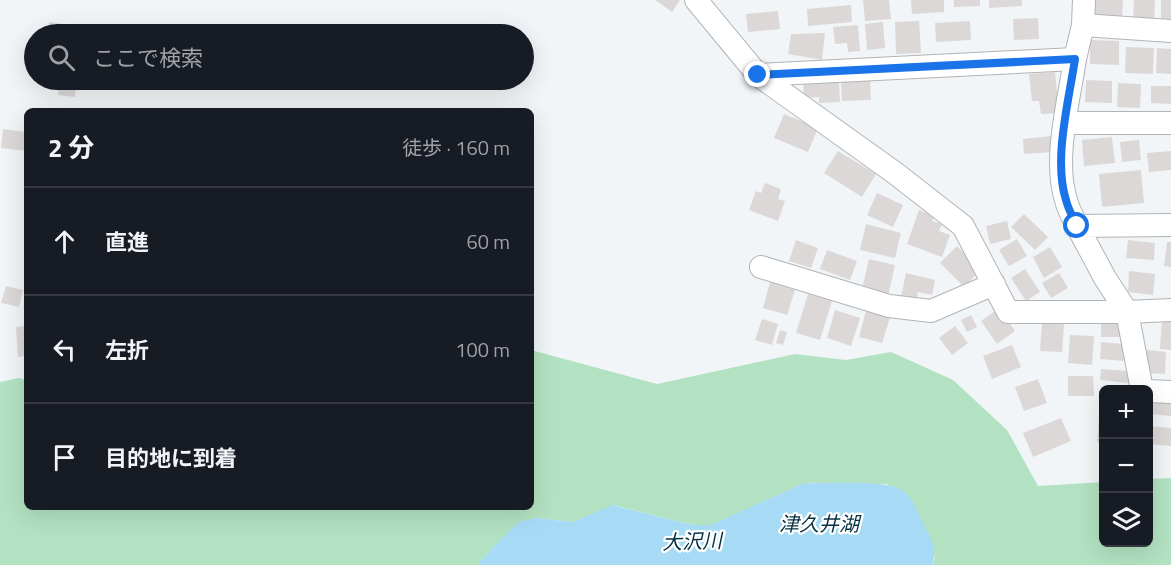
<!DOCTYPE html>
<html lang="ja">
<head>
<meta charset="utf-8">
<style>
	body { margin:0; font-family:"Titillium Web","Noto Sans JP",sans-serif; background:#20242c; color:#f1f3f6 }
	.controls { position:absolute; right:18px; bottom:18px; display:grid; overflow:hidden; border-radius:9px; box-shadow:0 6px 24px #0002 }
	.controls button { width:54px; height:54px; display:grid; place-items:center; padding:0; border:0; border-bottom:2px solid #363941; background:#171b24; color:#f1f3f6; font:30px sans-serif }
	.stop { position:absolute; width:18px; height:18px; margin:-14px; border:4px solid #1a73e8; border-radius:50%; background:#fff }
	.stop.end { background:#1a73e8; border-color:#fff; box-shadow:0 2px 6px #0008 }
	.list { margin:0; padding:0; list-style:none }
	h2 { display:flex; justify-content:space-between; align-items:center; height:78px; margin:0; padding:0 24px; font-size:26px }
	h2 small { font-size:20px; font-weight:400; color:#9ea1a6 }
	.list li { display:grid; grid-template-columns:39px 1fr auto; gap:18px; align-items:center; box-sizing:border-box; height:108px; padding:0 24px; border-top:2px solid #363941 }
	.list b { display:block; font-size:22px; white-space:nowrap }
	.list em { font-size:20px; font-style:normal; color:#9ea1a6 }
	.icon { flex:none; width:33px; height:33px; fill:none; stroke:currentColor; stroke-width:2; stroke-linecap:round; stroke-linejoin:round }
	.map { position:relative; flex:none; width:1171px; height:565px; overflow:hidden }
	.search { position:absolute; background:#171b24; box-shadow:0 6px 24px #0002; left:24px; top:24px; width:510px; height:66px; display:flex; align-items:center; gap:15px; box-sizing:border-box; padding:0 21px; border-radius:33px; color:#9ea1a6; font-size:22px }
	.panel { position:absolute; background:#171b24; box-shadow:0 6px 24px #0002; left:24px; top:108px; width:510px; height:402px; border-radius:9px }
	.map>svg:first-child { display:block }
	.green { fill:#b2e2c1 }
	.water { fill:#a7dbf5 }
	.building { fill:#dcd8d7 }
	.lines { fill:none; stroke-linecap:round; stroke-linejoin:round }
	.street-casing { stroke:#b1b4b6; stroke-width:24 }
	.street { stroke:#fff; stroke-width:22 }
	.route { stroke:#1a73e8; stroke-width:8 }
	.labels { text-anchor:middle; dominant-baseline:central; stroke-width:4.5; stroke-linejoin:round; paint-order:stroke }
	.water-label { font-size:20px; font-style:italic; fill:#053042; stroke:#fff }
</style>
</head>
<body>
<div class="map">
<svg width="1171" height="565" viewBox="0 0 1171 565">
	<rect width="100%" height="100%" fill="#f2f5f7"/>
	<path class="green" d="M531,350L657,384L795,354L846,360L891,352L953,380L1007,430L1038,486L1103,482L1104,542H1148L1149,479L1171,478V565H932L935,557L887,484L804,483L712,525H693L613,505L573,522L536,518L519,522L479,562L480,565H0V382L19,378L27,380V507H531Z"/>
	<path class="water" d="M804,483C825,484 885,479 902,490C913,497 918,514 924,525C931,539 938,549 932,565H480L479,562L518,522L536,518L573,522L612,505L693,525H711Z"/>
	<path class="building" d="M655,0H680L672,12Z
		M863,0H889L891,19L865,21Z
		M911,0H944V12L912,14Z
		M954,0H980V6L954,7Z
		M989,0H1022V6L989,8Z
		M1094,0H1123L1122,20L1093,19Z
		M1134,0H1155L1154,23H1133Z
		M1161,0H1171V19H1161Z
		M851,5L852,22L808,26L807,9Z
		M778,11L780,29L748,32L746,14Z
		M1038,18L1039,39L1014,40L1013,19Z
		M919,21L921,53L896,54L895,22Z
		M970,21L971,40L936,42L935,23Z
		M49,22L88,28L87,34H47Z
		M883,22L885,48L867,50L865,24Z
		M858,25L860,51L848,52L847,43L835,44L833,27Z
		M825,33L822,60L788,54L791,34Z
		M1090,40L1119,41V65L1090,64Z
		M1126,47L1154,48L1153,74L1125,73Z
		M1157,48L1171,49V74L1156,73Z
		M1055,72L1059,113L1041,114L1039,101H1032L1029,74Z
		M824,79V83L839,82L840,102L819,103V97L804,98L803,80Z
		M870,80L871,100L842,101L841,81Z
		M1086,80L1112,81V103L1085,102Z
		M1118,83L1141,84L1140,108L1117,107Z
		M59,86L76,88L75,97L58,95Z
		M1151,86H1171V104L1151,103Z
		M784,114L818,128L808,152L774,138Z
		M3,129L27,132V151L1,148Z
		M1052,136L1053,152L1024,154L1023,139Z
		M1112,137L1115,163L1084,166L1082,140Z
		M1139,140L1141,160L1122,162L1120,142Z
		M838,151L876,174L862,197L824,173Z
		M1171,151V170L1149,172L1147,153Z
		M1141,170L1144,203L1102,207L1099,174Z
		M765,183L781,189L778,199L785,201L778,221L749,210L756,191L761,193Z
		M877,193L903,205L893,227L867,215Z
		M919,210L934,216L932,221L942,224L939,231L950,235L942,257L907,244Z
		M1024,214L1048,237L1035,250L1011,227Z
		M1007,221L1011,239L990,244L986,226Z
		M866,224L901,233L895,258L860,250Z
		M1017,239L1027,256L1009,266L999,250Z
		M796,240L818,248L811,268L789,261Z
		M1128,240L1155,243L1154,260L1126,258Z
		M1167,242H1171V267L1164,266Z
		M957,246L981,270L964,287L940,263Z
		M1050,247L1062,267L1044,278L1033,257Z
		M827,250L857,261L850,280L820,269Z
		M869,259L895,265L888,296L862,289Z
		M1025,269L1040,292L1026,301L1011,278Z
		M1129,271L1155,274L1153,295L1128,292Z
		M906,273L935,280L932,295L918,292L916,301L901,297Z
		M1059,273L1068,288L1051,298L1042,283Z
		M770,282L795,290L787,315L763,308Z
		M6,286L23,290L19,307L1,303Z
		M808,294L832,301L820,340L796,333Z
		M999,308L1015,331L997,344L981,321Z
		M835,310L860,318L851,346L827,338Z
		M866,311L890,318L882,343L859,337Z
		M971,315L977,327L967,332L961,320Z
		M1101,317H1124V337H1101Z
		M1162,318L1171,319V350L1160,349Z
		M762,319L778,324L772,345L755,340Z
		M1042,323L1064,324L1062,352L1040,351Z
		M27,326V356L18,357L16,327Z
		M955,326L968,343L952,355L939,338Z
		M780,330L787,332L783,345L776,343Z
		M1070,335L1094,336L1092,365L1068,363Z
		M1101,342L1125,344L1124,361L1100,359Z
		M1012,345L1021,367L992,379L983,356Z
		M1146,350L1166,352L1165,374L1144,373Z
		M1101,369L1128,371V383L1100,380Z
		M1068,376H1093L1094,396H1068Z
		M1038,379L1047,403L1024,411L1015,387Z
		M1150,397L1171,399V416L1148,414Z
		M1061,418L1071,441L1033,457L1023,433Z
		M1099,419H1104V442H1097Z
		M1148,426L1171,428V446L1148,444Z"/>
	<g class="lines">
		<defs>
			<path id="street" d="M696,0L758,75L895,173L963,226L1008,312H1127L1171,310
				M1083,25L1171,31
				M1075,59C1069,100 1053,160 1066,200C1068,209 1073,217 1077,226L1171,225
				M758,75L1075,59L1083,25L1084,0
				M1065,123H1171
				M1077,226L1105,278L1127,312L1142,390
				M761,267L889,306L931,311L994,284
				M1148,391L1171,392"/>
		</defs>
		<use href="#street" class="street-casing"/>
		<use href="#street" class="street"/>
	</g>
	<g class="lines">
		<path class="route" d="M758,75L1075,59C1069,100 1053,160 1066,200C1068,209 1073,217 1077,226"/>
	</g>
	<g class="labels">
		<g class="water-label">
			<text x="819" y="523">津久井湖</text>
			<text transform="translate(692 541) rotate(-2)">大沢川</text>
		</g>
	</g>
</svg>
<div class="controls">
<button>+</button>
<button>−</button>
<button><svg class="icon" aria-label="layers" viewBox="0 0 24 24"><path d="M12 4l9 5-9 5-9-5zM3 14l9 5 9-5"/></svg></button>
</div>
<div class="stop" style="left:1077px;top:226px"></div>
<div class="stop end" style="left:758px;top:75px"></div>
<div class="search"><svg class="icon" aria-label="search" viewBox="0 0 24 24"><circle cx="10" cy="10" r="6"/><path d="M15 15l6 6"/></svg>ここで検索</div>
<section class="panel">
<h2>2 分<small>徒歩 · 160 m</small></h2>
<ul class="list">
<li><svg class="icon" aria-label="ahead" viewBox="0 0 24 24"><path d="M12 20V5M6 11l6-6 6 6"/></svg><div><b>直進</b></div><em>60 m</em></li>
<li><svg class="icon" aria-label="left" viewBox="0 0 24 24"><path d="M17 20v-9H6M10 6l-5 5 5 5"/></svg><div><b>左折</b></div><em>100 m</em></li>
<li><svg class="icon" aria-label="arrive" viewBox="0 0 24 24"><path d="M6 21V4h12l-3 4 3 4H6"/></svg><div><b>目的地に到着</b></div></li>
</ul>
</section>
</div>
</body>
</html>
